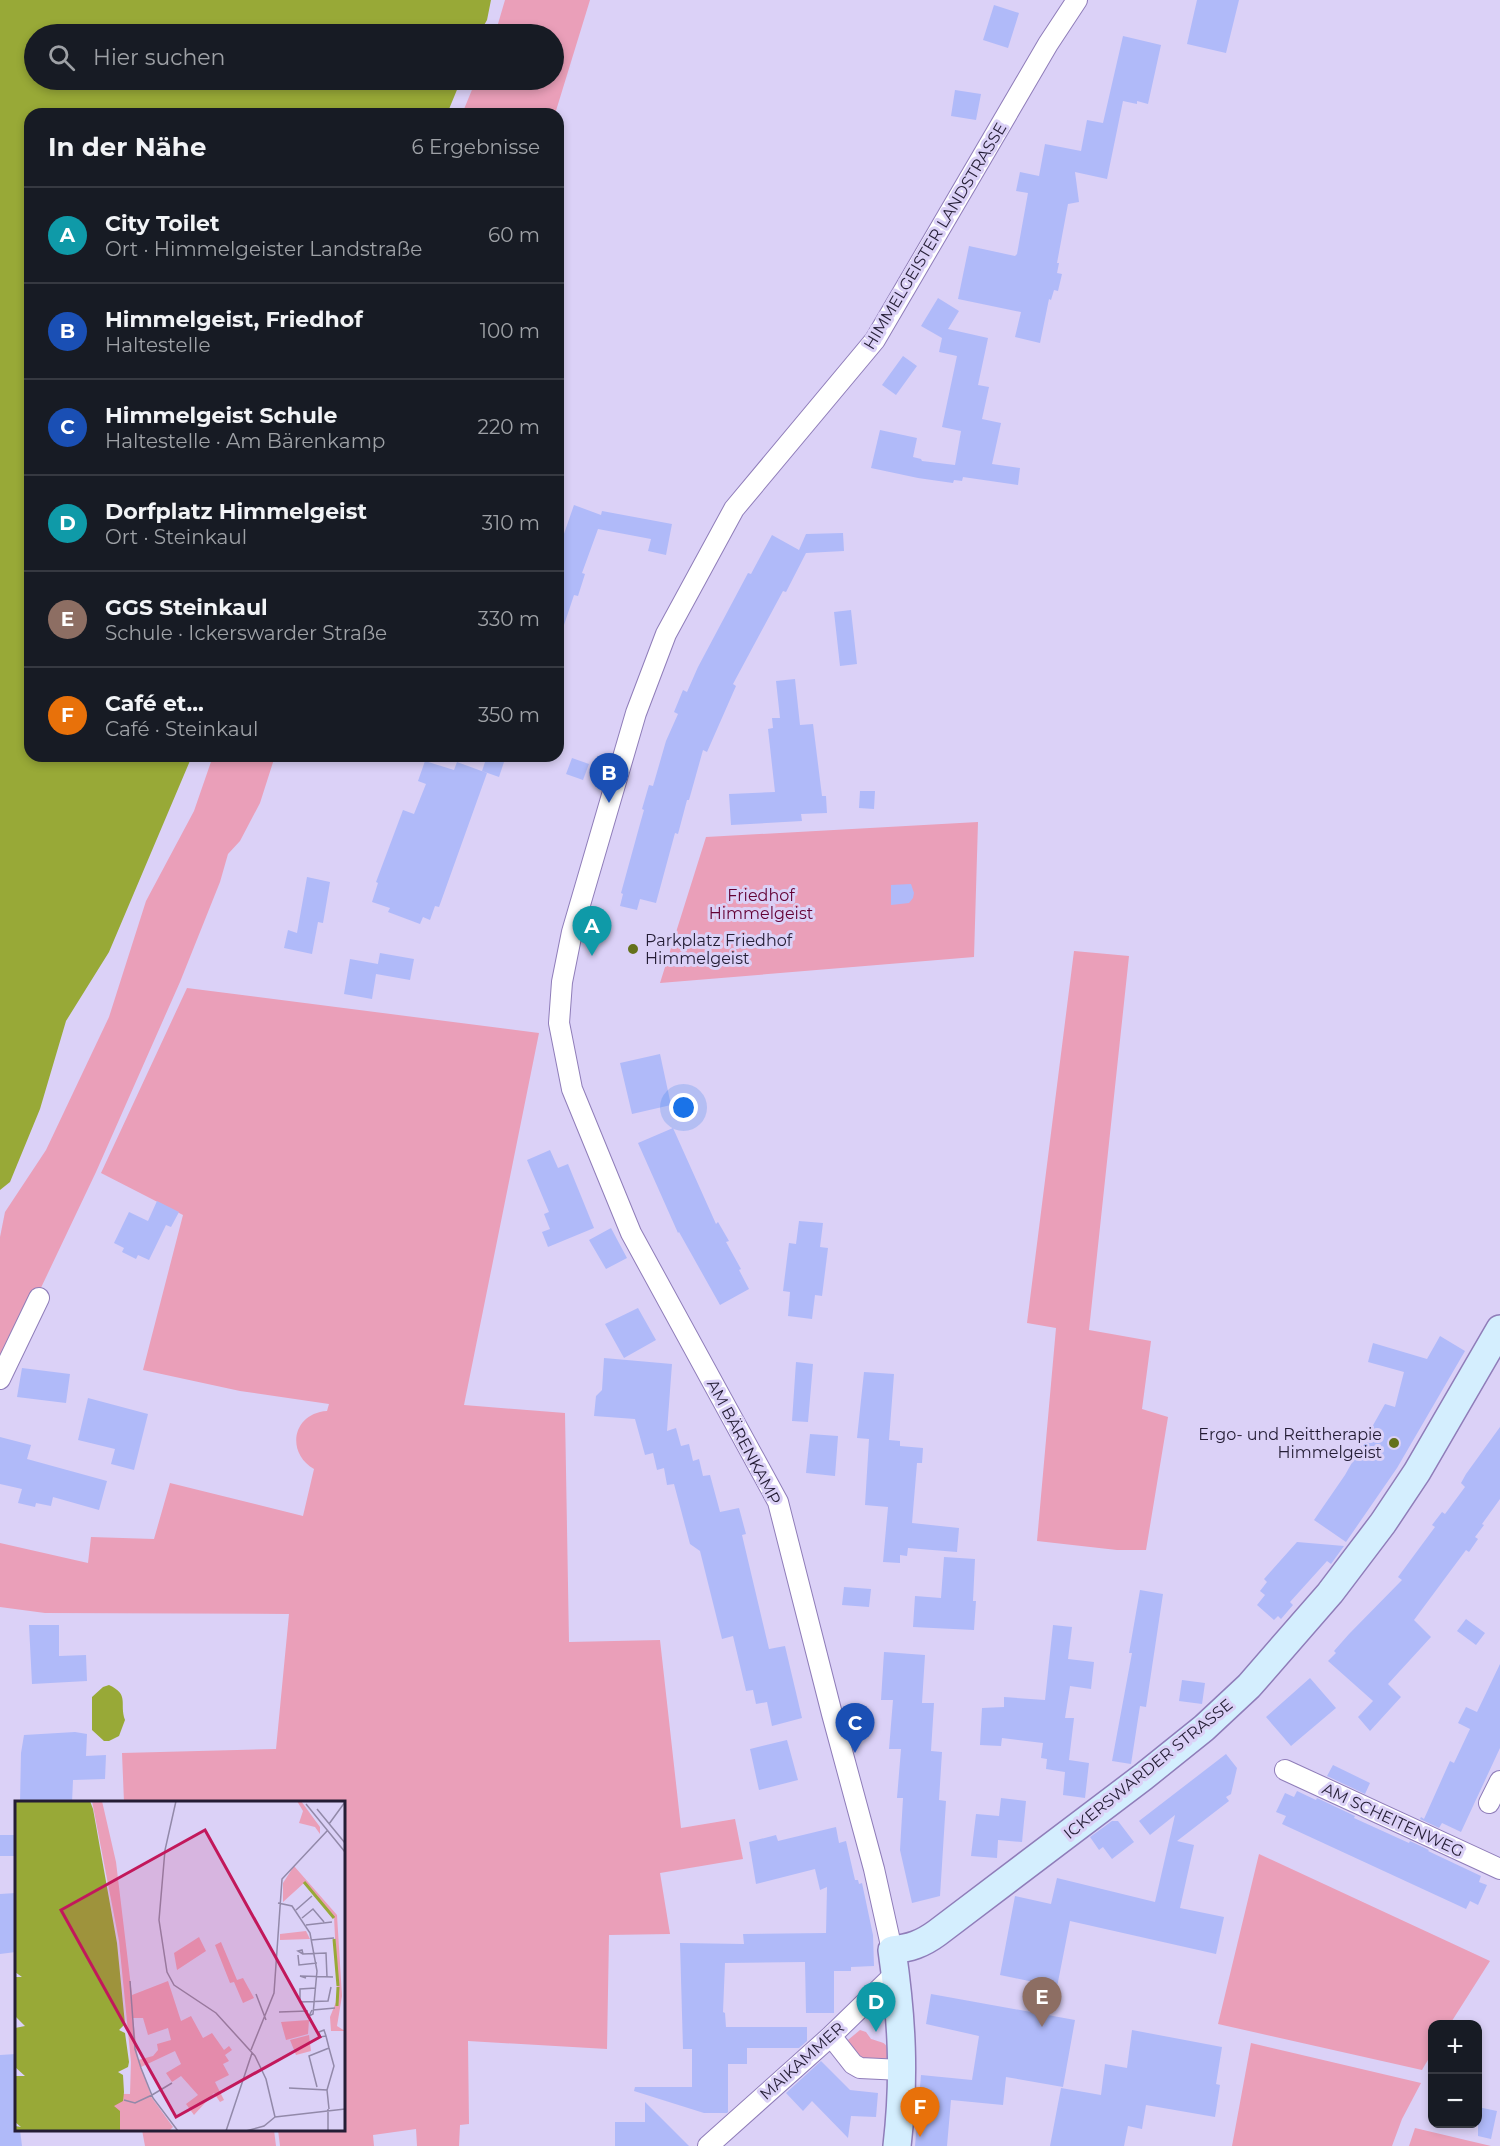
<!DOCTYPE html>
<html lang="de">
<head>
<meta charset="utf-8">
<style>
	body { margin:0; font-family:Montserrat,sans-serif; background:#20242c; color:#f1f3f6 }
	.controls { position:absolute; right:18px; bottom:18px; display:grid; overflow:hidden; border-radius:12px; box-shadow:0 3px 9px #0003 }
	.controls button { width:54px; height:54px; display:grid; place-items:center; padding:0; border:0; border-bottom:2px solid #363941; background:#171b24; color:#f1f3f6; font:30px sans-serif }
	.you { position:absolute; left:684px; top:1108px; width:21px; height:21px; margin:-15px; border:4px solid #fff; border-radius:50%; background:#1a73e8; box-shadow:0 0 0 9px #1a73e833 }
	.badge { display:grid; place-items:center; width:39px; height:39px; border-radius:50%; background:#7c3aed; color:#fff; font-size:20px; font-weight:700 }
	.pin { position:absolute; translate:-50% -50px; filter:drop-shadow(0 2px 3px #0008) }
	.pin::after { content:''; position:absolute; top:32px; width:21px; height:18px; background:inherit; clip-path:polygon(0 0,100% 0,50% 100%) }
	.list { margin:0; padding:0; list-style:none }
	h2 { display:flex; justify-content:space-between; align-items:center; height:78px; margin:0; padding:0 24px; font-size:26px }
	h2 small { font-size:20px; font-weight:400; color:#9ea1a6 }
	.list li { display:grid; grid-template-columns:39px 1fr auto; gap:18px; align-items:center; box-sizing:border-box; height:96px; padding:0 24px; border-top:2px solid #363941 }
	.list b { display:block; font-size:22px; white-space:nowrap }
	.list p { margin:0; font-size:20px; white-space:nowrap; color:#9ea1a6 }
	.list em { font-size:20px; font-style:normal; color:#9ea1a6 }
	.icon { flex:none; width:33px; height:33px; fill:none; stroke:currentColor; stroke-width:2; stroke-linecap:round; stroke-linejoin:round }
	.map { position:relative; flex:none; width:1500px; height:2146px; overflow:hidden }
	.search { position:absolute; background:#171b24; box-shadow:0 3px 9px #0003; left:24px; top:24px; width:540px; height:66px; display:flex; align-items:center; gap:15px; box-sizing:border-box; padding:0 21px; border-radius:33px; color:#9ea1a6; font-size:22px }
	.panel { position:absolute; background:#171b24; box-shadow:0 3px 9px #0003; left:24px; top:108px; width:540px; height:654px; border-radius:18px }
	.map>svg:first-child { display:block }
	.green { fill:#ea9fb9 }
	.water { fill:#98a937 }
	.building { fill:#b0baf9 }
	.lines { fill:none; stroke-linecap:round; stroke-linejoin:round }
	.street-casing { stroke:#8f7db9; stroke-width:22 }
	.secondary-casing { stroke:#8f7db9; stroke-width:30 }
	.street { stroke:#fff; stroke-width:20 }
	.secondary { stroke:#d4eefe; stroke-width:27 }
	.poi-dot { fill:#64711b; stroke:#dbd1f7; stroke-width:2 }
	.labels { text-anchor:middle; dominant-baseline:central; stroke-width:6; stroke-linejoin:round; paint-order:stroke }
	.street-label { font-size:16px; fill:#241d35; stroke:#dbd1f7 }
	.park-label { font-size:16px; fill:#630034; stroke:#dbd1f7 }
	.poi-label { font-size:16px; fill:#241d35; stroke:#dbd1f7; text-anchor:start }
	.inset-river { fill:none; stroke:#98a937; stroke-width:3 }
	.inset-road { fill:none; stroke:#9289a9; stroke-width:1.5 }
	.view { fill:#c2185b; fill-opacity:0.15; stroke:#c2185b; stroke-width:3 }
	.inset-edge { fill:none; stroke:#241d35; stroke-width:3 }
</style>
</head>
<body>
<div class="map">
<svg width="1500" height="2146" viewBox="0 0 1500 2146">
	<rect width="100%" height="100%" fill="#dbd1f7"/>
	<path class="green" d="M505,0H590L555,114H462L476,80H554V34H495Z
		M213,756H275L260,803L240,841L228,854L220,882L180,982L96,1172L0,1374V1237L5,1212L46,1150L109,1017L146,901L194,811Z
		M978,822L974,957L660,983L706,837Z
		M1074,951L1129,956L1089,1330L1151,1341L1142,1409L1168,1417L1146,1550H1117L1037,1541L1056,1328L1027,1323Z
		M187,988L539,1033L464,1405L565,1413L569,1642L660,1640L681,1828L735,1819L743,1859L660,1873L670,1934L609,1935L607,2049L468,2041L469,2124L460,2125L459,2146H417L416,2129L373,2135L374,2146H280L278,2130H344V1802H124L122,1753L276,1749L289,1614L45,1613L0,1607V1543L88,1563L91,1537L154,1539L170,1483L303,1516L314,1469C285,1452 293,1413 327,1411L329,1404L240,1391L143,1370L183,1215L101,1173Z
		M1259,1854L1490,1961L1450,2024H1432V2053L1422,2070L1218,2024Z
		M860,2030L866,2032L871,2039C886,2044 887,2041 888,2058C863,2061 859,2066 848,2040Z
		M1251,2043L1421,2083L1402,2119L1392,2146H1232Z
		M1415,2128L1491,2146H1409Z
		M142,2130H274L276,2146H145Z"/>
	<path class="water" d="M0,0H491L487,20L479,34H34V80H461L447,114H30V756H192L109,952L66,1021L40,1109L10,1182L0,1190Z
		M109,1685C130,1695 119,1703 125,1720L119,1736L109,1741H104L92,1730V1697L103,1687Z"/>
	<path class="building" d="M1197,0H1239L1226,53L1187,44Z
		M994,5L1019,13L1008,48L983,40Z
		M1123,36L1161,45L1148,104L1137,101V104L1123,101L1107,179L1075,172L1079,202L1068,204L1057,263H1059L1057,273L1062,274L1058,291L1054,290L1051,300L1049,299L1040,343L1015,337L1021,312L958,299L969,246L1015,256L1017,254L1028,193L1016,191L1020,172L1039,176L1045,144L1081,151L1087,120L1103,123Z
		M955,90L981,94L976,120L951,116Z
		M938,298L959,311L948,329L988,338L978,385L989,387L982,419L1001,423L992,464L1020,468L1018,485L963,477L962,481L954,480L953,483L918,478L871,468L880,430L917,438L913,457L921,459L922,461L955,465L961,431L942,427L957,356L939,352L942,338L921,326Z
		M903,356L917,366L896,395L882,385Z
		M574,505L601,515L602,511L672,524L666,555L648,551L651,539L598,529L582,573L585,574L578,596L574,595L561,634L558,633V551Z
		M843,533L844,551L806,553L786,592L783,591L733,684L736,686L707,752L703,750L689,800H687L678,834L675,833L656,903L640,899L637,910L620,906L623,894L621,893L640,824L644,810L642,809L649,785L653,786L666,741L678,714L674,712L683,690L687,692L698,667L748,573L751,574L772,535L799,550L806,534Z
		M851,610L857,664L840,666L834,612Z
		M795,679L800,725L813,724L822,796H826L827,813L801,814L802,821L731,825L729,794L775,792L768,729L773,728L772,718H780L776,681Z
		M487,756H506L499,777L482,771Z
		M572,758L589,764L583,780L566,774Z
		M425,761L454,770L457,762L487,773L439,907L435,906L430,920L423,917L420,924L388,912L390,908L372,902L378,883L376,882L403,810L414,814L426,784L418,781Z
		M860,791H875L874,809L859,808Z
		M307,877L330,882L323,923L318,922L312,954L284,948L288,930L297,933Z
		M911,884L914,893L913,898L909,903L891,905V885Z
		M380,953L414,959L410,980L376,974L372,999L344,994L350,959L378,964L376,974Z
		M660,1054L671,1105L632,1114L620,1063Z
		M673,1128L716,1224L718,1222L729,1241L726,1242L741,1269L739,1270L749,1289L720,1305L679,1232L678,1233L638,1143Z
		M550,1150L558,1168L568,1164L594,1228L548,1247L542,1232L550,1229L544,1214L549,1212L527,1160Z
		M157,1201L179,1212L171,1227L166,1225L149,1260L138,1255L136,1259L122,1252L124,1248L114,1243L129,1212L148,1221Z
		M799,1221L823,1223L820,1247L828,1248L822,1296L815,1295L812,1319L788,1316L790,1292L783,1291L789,1243L796,1244Z
		M611,1228L627,1258L606,1269L589,1240Z
		M638,1308L656,1340L624,1358L605,1324Z
		M1440,1336L1465,1351L1397,1468L1346,1542L1314,1520L1345,1475L1385,1404L1395,1407L1404,1372L1368,1362L1373,1343L1427,1359Z
		M604,1358L672,1364L667,1431L676,1428L681,1446L689,1444L693,1461L699,1459L703,1476L710,1475L720,1512L739,1508L746,1534L742,1535L769,1649L785,1646L802,1718L772,1726L767,1702L756,1704L753,1690L746,1691L733,1636L722,1639L700,1551L690,1544L674,1484L667,1485L664,1468L657,1470L653,1453L645,1455L635,1419L594,1416L596,1396L602,1390Z
		M796,1362L813,1364L808,1422L792,1421Z
		M22,1368L70,1374L66,1403L17,1397Z
		M864,1372L894,1374L889,1440L900,1441V1446L923,1448L922,1463H917L912,1523L959,1528L957,1552L908,1548L907,1556L900,1555V1563L883,1562L888,1507L865,1505L869,1439L857,1438Z
		M88,1398L148,1414L134,1470L111,1464L115,1449L78,1440Z
		M1500,1427V1499L1482,1524L1484,1525L1475,1537L1478,1539L1469,1552L1466,1550L1414,1620L1431,1637L1388,1684L1401,1697L1370,1731L1358,1717L1373,1701L1328,1661L1336,1653L1334,1651L1349,1634L1402,1580L1398,1577L1435,1527L1432,1525L1442,1512L1445,1514L1465,1487L1461,1483L1466,1474Z
		M810,1434L838,1436L835,1476L806,1473Z
		M0,1437L31,1445L27,1459L107,1481L99,1510L53,1497L51,1506L36,1503L35,1507L18,1503L22,1489L0,1484Z
		M1297,1542L1344,1546L1331,1564L1327,1561L1290,1602L1293,1605L1281,1619L1278,1616L1274,1620L1257,1605L1265,1595L1260,1591L1267,1582L1264,1579Z
		M944,1557L975,1559L973,1601H976L974,1630L913,1627L915,1596L941,1598Z
		M844,1587L871,1589L869,1607L842,1605Z
		M1140,1590L1163,1594L1146,1707L1140,1706L1131,1764L1112,1761L1132,1653H1129Z
		M1466,1619L1485,1633L1476,1645L1457,1631Z
		M29,1625H59V1656L86,1655L87,1681L32,1684Z
		M1053,1625L1072,1627L1068,1659L1094,1662L1091,1689L1070,1686L1065,1718H1074L1069,1760L1089,1763L1085,1798L1063,1795L1065,1772L1046,1769L1047,1759L1041,1758L1043,1743L1002,1738L1001,1746L980,1745L982,1708L1004,1707V1697L1045,1700Z
		M884,1652L925,1655L922,1703H934L931,1751L942,1752L939,1800L946,1801L940,1896L912,1903L900,1850L903,1798H897L901,1749H889L893,1700H881Z
		M1500,1664V1748L1461,1832L1442,1823L1439,1828L1420,1819L1421,1817L1424,1819L1450,1761L1454,1763L1470,1729L1458,1723L1466,1707L1477,1712Z
		M1310,1678L1336,1708L1291,1746L1266,1717Z
		M1182,1680L1205,1683L1202,1704L1179,1701Z
		M75,1732L87,1734L86,1756L106,1755L105,1779L73,1780L72,1803H20L21,1753L24,1735Z
		M787,1740L798,1780L759,1790L750,1749Z
		M1226,1754L1237,1768L1231,1794L1226,1797L1229,1801L1177,1841L1194,1845L1180,1908L1224,1917L1216,1954L1070,1921L1057,1987L1000,1975L1015,1896L1051,1904L1057,1878L1155,1902L1175,1815L1150,1835L1139,1821Z
		M1333,1765L1370,1783L1365,1794L1327,1776Z
		M1297,1791L1316,1800L1317,1798L1355,1816L1354,1818L1409,1843L1410,1841L1429,1850L1428,1851L1481,1876L1479,1882L1487,1885L1478,1905L1470,1901L1466,1909L1282,1824L1286,1816L1276,1812L1285,1793L1294,1797Z
		M1001,1798L1026,1801L1022,1842L998,1840L997,1858L971,1856L976,1814L999,1816Z
		M1112,1821H1118L1134,1842L1112,1859L1103,1847L1099,1850L1090,1837Z
		M836,1827L839,1843L846,1841L855,1880H858L859,1884L862,1883L873,1935L874,1966L851,1967V1971H834V2013H806L805,1962L725,1963L723,2012L725,2013L726,2027H807V2041L799,2048H747V2064H728V2112L727,2113H704L634,2091L635,2087H692V2049H683L680,1943L744,1944L743,1934L826,1933L827,1887L820,1890L815,1869L756,1884L749,1842L776,1835L778,1841Z
		M0,1835H16V1856H0Z
		M16,1893V1952L0,1954V1894Z
		M931,1994L1075,2020L1063,2087L1006,2077L1003,2105L951,2100L947,2146H915L921,2075L972,2080L979,2036L926,2024Z
		M1132,2030L1222,2047L1216,2084L1220,2085L1215,2117L1146,2105L1142,2129L1128,2126L1124,2146H1050L1061,2088L1101,2095L1105,2064L1127,2068Z
		M16,2054V2130H20L22,2146H0V2055Z
		M821,2061L850,2090L878,2093L876,2117L851,2116L848,2138L812,2101L803,2111L786,2093Z
		M645,2102L689,2146H615V2122H645Z
		M1478,2107L1497,2111L1491,2139L1478,2136Z"/>
	<g class="lines">
		<defs>
			<path id="street" d="M0,1379L39,1298
				M1285,1770L1500,1869
				M1489,1803L1500,1781
				M892,1950L874,1869L832,1714L778,1502L631,1233L572,1089L559,1023L562,982L572,932L636,713L666,634L734,509L875,340L1048,44L1077,0
				M831,2036L853,2064L860,2068L902,2070
				M708,2146L831,2036L895,1974"/>
			<path id="secondary" d="M897,2146C905,2077 902,2019 892,1950C910,1948 922,1944 937,1933L1143,1777L1204,1728L1249,1686L1330,1593L1383,1523L1417,1472L1500,1329"/>
		</defs>
		<use href="#street" class="street-casing"/>
		<use href="#secondary" class="secondary-casing"/>
		<use href="#street" class="street"/>
		<use href="#secondary" class="secondary"/>
	</g>
	<g class="poi-dot">
		<circle cx="633" cy="949" r="6"/>
		<circle cx="1394" cy="1443" r="6"/>
	</g>
	<g class="labels">
		<g class="street-label">
			<text transform="translate(935 236) rotate(-59)">HIMMELGEISTER LANDSTRASSE</text>
			<text transform="translate(744 1442) rotate(62)">AM BÄRENKAMP</text>
			<text transform="translate(1148 1769) rotate(-39)">ICKERSWARDER STRASSE</text>
			<text transform="translate(1393 1820) rotate(25)">AM SCHEITENWEG</text>
			<text transform="translate(802 2061) rotate(-42)">MAIKAMMER</text>
		</g>
		<g class="park-label">
			<text x="761" y="895">Friedhof<tspan x="761" dy="18">Himmelgeist</tspan></text>
		</g>
		<g class="poi-label">
			<text x="645" y="940">Parkplatz Friedhof<tspan x="645" dy="18">Himmelgeist</tspan></text>
			<text x="1382" y="1434" text-anchor="end">Ergo- und Reittherapie<tspan x="1382" dy="18">Himmelgeist</tspan></text>
		</g>
	</g>
	<g transform="translate(15 1801)">
		<rect width="330" height="330" fill="#dbd1f7"/>
		<path d="M77,0H87L101,61L117,194L153,180L166,220L176,215L188,237L197,232L209,249L214,245L217,249L210,254L214,260L208,263L214,274L200,281L209,299L205,301L199,292L179,314L171,303L183,294L166,275L157,281L151,272L166,263L160,250L126,266L137,297L158,326L154,330H51L55,292L115,293L116,261L104,140ZM118,217H128L133,234L153,227L156,239L142,243L143,249L138,255L123,259ZM282,0H286L305,26V33L300,26L284,22L288,10ZM279,65L322,114L327,195L322,225L330,230H316L315,216L323,196L319,116L289,82L268,101V82ZM291,130L295,138L265,139V133ZM184,136L191,150L162,169L159,152ZM206,141L222,179L228,177L239,197L228,202L219,181L215,182L200,144ZM294,219L293,233L271,239L266,221ZM294,234L296,250L281,254L275,239Z" fill="#ea9fb9" fill-rule="evenodd"/>
		<path d="M0,0H75L78,8L102,142L110,223L104,229L110,232L114,261L113,266L103,271L108,274L109,291L108,300L99,305L105,310V330H0V325L6,326L0,321V275H10L0,266V227L10,225L0,215V176H7L0,171Z" fill="#98a937"/>
		<path class="inset-river" d="M289,81L319,117M319,138L323,185M322,205L323,186"/>
		<path class="inset-road" d="M161,0L150,49L144,119L152,171L159,184L201,212L240,255L251,278L260,316M291,3L330,51M302,8L330,42M314,23L330,1M263,102L277,105L295,132L302,170L298,213L294,215L297,209M281,109L297,95M287,117L298,108L309,121M291,124L317,121M296,139L319,137M288,153L283,150L287,149L288,153L311,152L312,176M283,154L284,164L302,162M291,177L285,175L318,176M115,180L120,248L126,267L138,297L163,330M241,193L251,219M285,201L313,200L316,186M285,201V188L301,187M298,209L320,207M264,211L293,210M311,235L305,236L304,231L309,229L311,235L314,247L319,265L312,289M236,249L259,192L267,78L312,30M302,286L294,255L314,247M274,287L312,289L314,308M137,294L157,282M109,299L120,302L137,294M260,316L330,308M211,330L237,252M231,330L249,325L260,316M313,330V308"/>
		<path class="view" d="M190,29L305,236L161,316L46,109Z"/>
		<rect width="330" height="330" class="inset-edge"/>
	</g>
</svg>
<div class="controls">
<button>+</button>
<button>−</button>
</div>
<div class="you"></div>
<div class="pin badge" style="left:592px;top:956px;background:#0f9aa8">A</div>
<div class="pin badge" style="left:609px;top:803px;background:#1a4fb4">B</div>
<div class="pin badge" style="left:855px;top:1753px;background:#1a4fb4">C</div>
<div class="pin badge" style="left:876px;top:2032px;background:#0f9aa8">D</div>
<div class="pin badge" style="left:1042px;top:2027px;background:#8d6e63">E</div>
<div class="pin badge" style="left:920px;top:2137px;background:#e8710a">F</div>
<div class="search"><svg class="icon" aria-label="search" viewBox="0 0 24 24"><circle cx="10" cy="10" r="6"/><path d="M15 15l6 6"/></svg>Hier suchen</div>
<section class="panel">
<h2>In der Nähe<small>6 Ergebnisse</small></h2>
<ul class="list">
<li><span class="badge" style="background:#0f9aa8">A</span><div><b>City Toilet</b><p>Ort · Himmelgeister Landstraße</p></div><em>60 m</em></li>
<li><span class="badge" style="background:#1a4fb4">B</span><div><b>Himmelgeist, Friedhof</b><p>Haltestelle</p></div><em>100 m</em></li>
<li><span class="badge" style="background:#1a4fb4">C</span><div><b>Himmelgeist Schule</b><p>Haltestelle · Am Bärenkamp</p></div><em>220 m</em></li>
<li><span class="badge" style="background:#0f9aa8">D</span><div><b>Dorfplatz Himmelgeist</b><p>Ort · Steinkaul</p></div><em>310 m</em></li>
<li><span class="badge" style="background:#8d6e63">E</span><div><b>GGS Steinkaul</b><p>Schule · Ickerswarder Straße</p></div><em>330 m</em></li>
<li><span class="badge" style="background:#e8710a">F</span><div><b>Café et...</b><p>Café · Steinkaul</p></div><em>350 m</em></li>
</ul>
</section>
</div>
</body>
</html>
